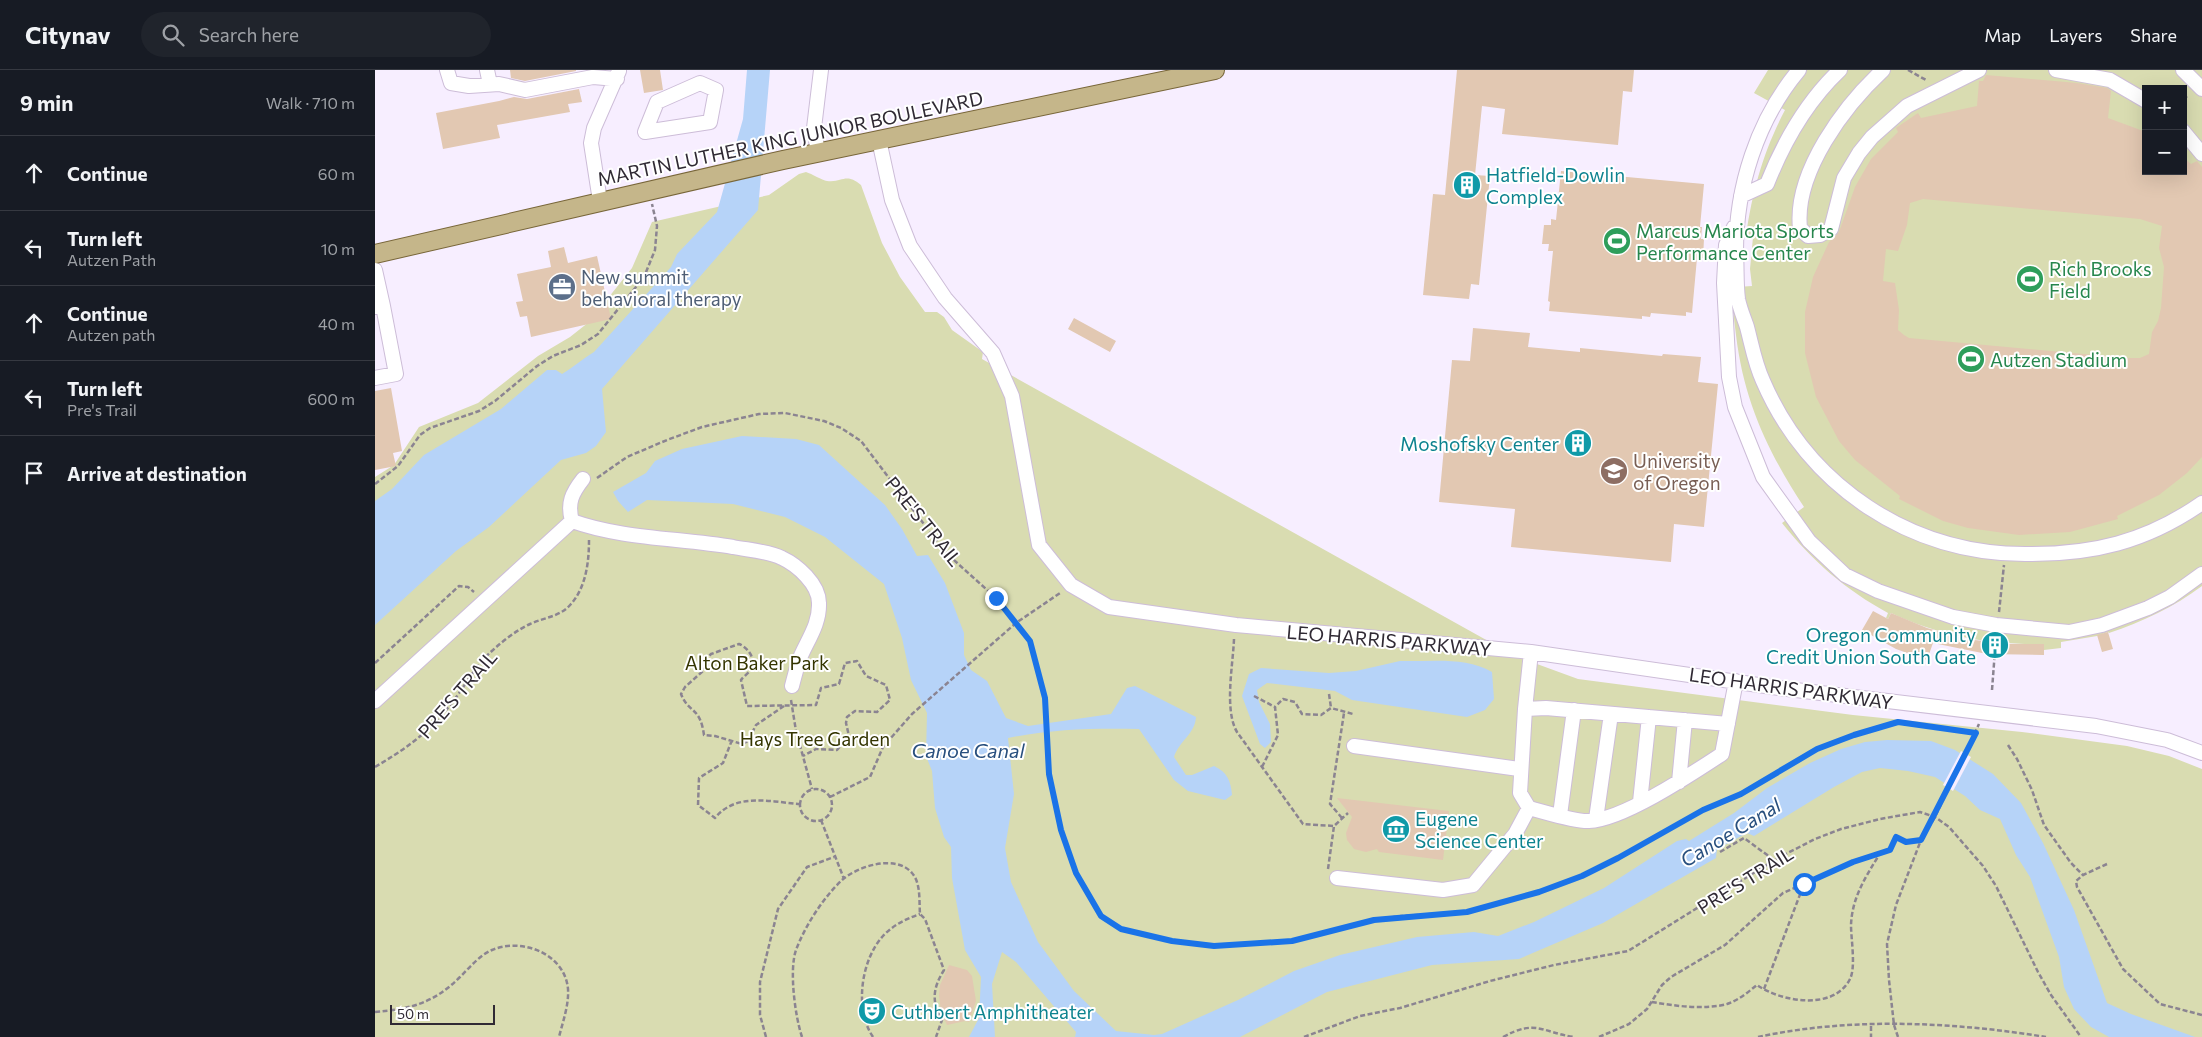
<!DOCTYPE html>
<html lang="en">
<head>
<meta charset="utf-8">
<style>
	body { margin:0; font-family:Commissioner,sans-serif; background:#20242c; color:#f1f3f6 }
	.controls { position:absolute; right:15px; top:15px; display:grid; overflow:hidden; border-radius:0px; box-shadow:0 5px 20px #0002 }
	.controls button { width:45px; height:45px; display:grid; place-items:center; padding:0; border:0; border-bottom:1px solid #363941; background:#171b24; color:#f1f3f6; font:25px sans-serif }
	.scale { position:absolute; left:15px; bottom:12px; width:105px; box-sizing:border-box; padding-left:5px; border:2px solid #302a34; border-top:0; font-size:14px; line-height:18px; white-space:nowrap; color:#302a34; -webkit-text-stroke:4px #fff; paint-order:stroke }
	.stop { position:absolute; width:15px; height:15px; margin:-11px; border:4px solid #1a73e8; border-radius:50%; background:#fff }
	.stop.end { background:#1a73e8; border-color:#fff; box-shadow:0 1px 5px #0008 }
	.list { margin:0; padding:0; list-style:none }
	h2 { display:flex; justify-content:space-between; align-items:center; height:65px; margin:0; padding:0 20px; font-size:21px }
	h2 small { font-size:16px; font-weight:400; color:#9ea1a6 }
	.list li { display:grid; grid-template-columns:32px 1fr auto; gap:15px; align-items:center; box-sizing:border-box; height:75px; padding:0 20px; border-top:1px solid #363941 }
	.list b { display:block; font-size:19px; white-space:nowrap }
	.list p { margin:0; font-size:16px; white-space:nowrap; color:#9ea1a6 }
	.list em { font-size:16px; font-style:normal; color:#9ea1a6 }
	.icon { flex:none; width:28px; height:28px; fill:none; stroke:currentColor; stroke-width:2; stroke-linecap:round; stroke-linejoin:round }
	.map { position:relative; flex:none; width:1827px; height:967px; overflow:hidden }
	header { display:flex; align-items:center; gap:30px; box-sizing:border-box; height:70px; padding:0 25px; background:#171b24; border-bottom:1px solid #363941 }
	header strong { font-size:24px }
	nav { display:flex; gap:28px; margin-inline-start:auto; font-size:18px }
	.search { width:350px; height:45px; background:#20242c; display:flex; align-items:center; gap:12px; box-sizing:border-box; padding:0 18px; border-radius:28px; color:#9ea1a6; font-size:19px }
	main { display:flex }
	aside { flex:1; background:#171b24 }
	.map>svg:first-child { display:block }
	.green { fill:#d9dcb1; fill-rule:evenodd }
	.water { fill:#b6d3f8 }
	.pier { fill:#f7eeff }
	.building { fill:#e2c8b2; fill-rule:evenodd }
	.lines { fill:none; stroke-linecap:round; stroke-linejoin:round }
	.minor-casing { stroke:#cdbdd8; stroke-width:16 }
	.major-casing { stroke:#786639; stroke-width:20 }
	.path { stroke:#8b8491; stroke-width:2.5; stroke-dasharray:5 2.5; stroke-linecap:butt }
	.minor { stroke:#fff; stroke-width:14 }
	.major { stroke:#c5b68a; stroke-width:18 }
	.route { stroke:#1a73e8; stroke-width:6 }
	.labels { text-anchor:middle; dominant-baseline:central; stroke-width:4; stroke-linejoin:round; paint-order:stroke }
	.street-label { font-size:19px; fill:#302a34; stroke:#fff }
	.culture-label { font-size:19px; fill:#0d838f; stroke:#fff; text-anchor:start }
	.leisure-label { font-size:19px; fill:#27864d; stroke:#fff; text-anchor:start }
	.service-label { font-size:19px; fill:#4e5e75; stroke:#fff; text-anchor:start }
	.education-label { font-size:19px; fill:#785e54; stroke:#fff; text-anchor:start }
	.park-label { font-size:19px; fill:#343500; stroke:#fff }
	.water-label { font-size:20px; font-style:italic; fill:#284f7e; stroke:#fff }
</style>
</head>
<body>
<header>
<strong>Citynav</strong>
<div class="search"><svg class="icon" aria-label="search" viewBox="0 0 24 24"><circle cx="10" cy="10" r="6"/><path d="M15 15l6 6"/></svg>Search here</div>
<nav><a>Map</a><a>Layers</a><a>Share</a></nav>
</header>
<main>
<aside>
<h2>9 min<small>Walk · 710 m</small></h2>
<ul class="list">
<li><svg class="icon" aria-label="ahead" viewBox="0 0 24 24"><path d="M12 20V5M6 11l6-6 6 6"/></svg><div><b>Continue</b></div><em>60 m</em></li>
<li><svg class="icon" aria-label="left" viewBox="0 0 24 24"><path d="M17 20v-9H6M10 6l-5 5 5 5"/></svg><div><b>Turn left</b><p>Autzen Path</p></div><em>10 m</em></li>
<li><svg class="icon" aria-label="ahead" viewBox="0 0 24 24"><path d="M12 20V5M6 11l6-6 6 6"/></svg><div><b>Continue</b><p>Autzen path</p></div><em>40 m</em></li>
<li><svg class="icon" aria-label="left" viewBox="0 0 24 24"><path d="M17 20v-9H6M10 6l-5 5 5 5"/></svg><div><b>Turn left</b><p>Pre's Trail</p></div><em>600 m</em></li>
<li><svg class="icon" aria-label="arrive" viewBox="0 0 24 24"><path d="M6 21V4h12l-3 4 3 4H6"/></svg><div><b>Arrive at destination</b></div></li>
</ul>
</aside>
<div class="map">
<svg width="1827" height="967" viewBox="0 0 1827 967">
	<rect width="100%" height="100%" fill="#f7eeff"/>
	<path class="green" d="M1393,0H1827V516C1799,537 1767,552 1734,563L1733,562L1722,566L1686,572V578L1669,580L1668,574C1615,575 1565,566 1516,543L1513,549L1511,548L1513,543C1471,520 1437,491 1407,453L1429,437C1393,382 1369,332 1361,265C1359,248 1356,233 1362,217L1377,216L1375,199L1378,167L1371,165C1378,119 1388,82 1410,40L1379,23ZM1771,19H1808V101H1771Z
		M431,102C437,104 447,110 452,111C468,113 470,102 486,115L507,173L525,207L550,242H562L569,247L577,260L608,282L607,289L1140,586L1203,609L1478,645L1647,662L1752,676L1794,686L1827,699V967H0V407L19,395L44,357L103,333L163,286L195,267L214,252L257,198L277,152L394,125L424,104Z"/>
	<path class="water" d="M372,0H395L383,140L227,319L231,362L221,376L211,383L186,390L114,457L81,481L0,555V431L17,419L49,385L126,339L172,300H181L187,304C199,297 207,289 219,282L296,197L302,184L342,142L368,49Z
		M367,366L421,369L444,375L510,435L527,459L542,486L553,485L570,513L589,563V585L596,600L612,611L631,648L653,656L736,644L752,618L760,616L821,647C820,664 804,671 799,687L811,705H817L839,696C852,702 856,711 857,725L850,730L813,721L799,710L764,659C720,658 676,659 633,668L639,724L630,778L636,812L663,872L699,921L741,961L779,965L787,964L863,930L919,901L965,885L1042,867L1099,862L1123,866L1159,852L1229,818L1302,771L1311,769L1314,771L1359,743L1392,718L1435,693L1466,679L1490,672L1512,670L1556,671L1580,680L1618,704L1646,733L1668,773L1699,840L1732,933L1756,944L1820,967H1734L1716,957L1699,939L1689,917L1684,887L1655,807L1641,785L1625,749L1605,740L1590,726L1560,707L1533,701L1505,698L1487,702L1459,717L1379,766L1372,763L1342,779L1341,788L1228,853L1144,889L1057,895L952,922L865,967H700L701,962L641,892L627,882L617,914L620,967H594L604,948L606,907L590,880L577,808L576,777L569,767L560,738L557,701L551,686L552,643L536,610L527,568L509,514L450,467L410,447L358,434L272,430L253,442L243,431L238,422L271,403L280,391L307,379Z
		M1025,591C1055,592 1090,586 1117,602L1119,629L1110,640L1092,647L977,630L960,621L892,613L882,620L884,632L895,654L896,672L890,678L885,674L867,626L874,604L886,598L954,603L981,601Z"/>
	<path class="pier" d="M1586,681L1596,687L1578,721L1568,715Z"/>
	<path class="building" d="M135,0H201V1L150,11L136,8Z
		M265,0H285L288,20L269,23Z
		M1082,0H1259L1257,22L1248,21L1243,75L1127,64L1130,39L1107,36L1100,105L1115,106L1104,215L1096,214L1094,229L1048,225L1058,124L1070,125Z
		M1611,5L1702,13L1732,18L1736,21L1733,48L1771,62V101H1808V87L1816,94L1822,91L1827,97V387L1812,403L1784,425L1742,446L1743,449L1695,462L1644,465L1593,458L1568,451L1524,429L1525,426L1480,390L1464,371L1441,327L1430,283V242L1438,207L1454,172L1464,162L1480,117L1496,89L1523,62L1521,58L1543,43L1546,48L1602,36L1604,11H1608ZM1548,129L1765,149L1787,156L1784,178L1789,197L1786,238L1783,251L1777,262L1774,284L1765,288H1752L1534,268L1529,265L1523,260L1524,240L1520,213L1508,211L1511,179L1523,181L1532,155L1535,133Z
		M204,19L207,32L193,34L195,42L122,55L125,68L68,79L61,43L124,31L139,27L152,29Z
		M1186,101L1329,114L1325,157H1327L1326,169H1329L1328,188H1322L1317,243L1311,242V246L1276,243L1275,247L1267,246V249L1174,241L1175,232L1173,231L1178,181H1173L1174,174H1167L1169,155H1176V149L1181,150Z
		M189,177L193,193L222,186L236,249L156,267L152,246L145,247L141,232L148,231L142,204L176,197L173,181Z
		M699,248L741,271L735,282L693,259Z
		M1098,258L1155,263L1153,277L1205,282V278L1287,286L1288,284L1326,287L1323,312L1343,314L1329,457L1299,454L1296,492L1136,477L1140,439L1064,432L1077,290L1095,291Z
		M16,318L27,381L18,383L21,396L0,400V321Z
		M1498,541L1513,549L1516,543L1552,558L1591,569L1634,574H1669V585L1612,584L1558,573L1552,590L1521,579L1487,560Z
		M1733,562L1738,579L1727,582L1722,565Z
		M962,728L1074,741L1068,790L1004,782L1002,779L991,782L979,779L972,770L971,763L977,747Z
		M574,895L592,900L597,906L601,931L594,952L590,951L572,955L566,942L564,925L565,915Z"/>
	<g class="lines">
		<defs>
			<path id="minor" d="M72,0L76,13L94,16L124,14L150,20L218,7L242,9
				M112,0L115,14
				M1424,0C1382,50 1361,117 1361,182C1362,198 1361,214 1363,229C1365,239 1369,248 1372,257C1377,276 1380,294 1388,311C1433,416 1535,484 1650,484C1717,485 1771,472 1827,433
				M1508,0C1470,35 1419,102 1425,158L1433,166L1445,165L1456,159L1469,108L1484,83L1497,67L1532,36L1604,0
				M1681,0L1735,10L1771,31
				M1808,0L1827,19
				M325,13L341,20L335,52L270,62L282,32Z
				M1808,61L1827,84
				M504,70L517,130L535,176L570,228L618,283L637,326L664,475L696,515L734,537L861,555L1156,582L1404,618L1721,656L1792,670L1827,683
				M443,83L439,58L446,0
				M1366,126L1392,114C1409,71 1431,32 1465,0
				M225,131L216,73L219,58L244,1
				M1359,157L1351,175L1349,213L1354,307L1360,337L1388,407L1434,471L1470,505L1503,521L1578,547L1621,555L1694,562L1727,555L1773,538L1795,527L1827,504
				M0,200L8,236L0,237
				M0,308L21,304L8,236
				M197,451C247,469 305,468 358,477C373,480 393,481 407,488C422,495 444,514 444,533C445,556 430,573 423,593C421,601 419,608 417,616
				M197,451C192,433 197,423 208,409
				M0,631L197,451
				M1150,639L1156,582
				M1353,654L1171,638L1150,639L1145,723L1154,738C1170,742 1200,752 1214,751C1248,750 1318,703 1347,684L1361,611
				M979,676L1144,699
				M1304,712L1310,650
				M1265,732L1274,647
				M1185,745L1199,640
				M1221,749L1236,644
				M962,808L1068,820L1098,815L1140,764L1154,738"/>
			<path id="major" d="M0,184L408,90L840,0"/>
		</defs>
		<use href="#minor" class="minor-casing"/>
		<use href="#major" class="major-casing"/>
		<path class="path" d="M1533,0L1551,10
			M1808,29L1814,25
			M222,408L252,387L292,370L327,357L384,344L410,343L449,351L466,358L486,371L570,482L621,528L655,571L670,627L674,704L686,760L701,803L726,846L746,859L797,871L839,876L917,871L999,850L1026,846L1092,842L1164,822L1207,806L1243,788L1328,740L1366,724L1442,679L1479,665L1523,653L1601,663
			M0,414L23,396L45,365L55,358L104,341L120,331L162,296L178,286L206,275L223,264L269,207L280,180L282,156L277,134
			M1624,542L1629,495
			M859,569C858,595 849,640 862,662L928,754L959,756L973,743
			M0,593L84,516L93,517L99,522
			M1617,620L1621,567
			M954,624L956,638
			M879,626L900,637
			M416,630L421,661L437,719
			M409,636L381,655L373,671L367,674L340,666L329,665C325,636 314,644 306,624L310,617L328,601L332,588L336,584L364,574C372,577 381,588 377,598C375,602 369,606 366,610L372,636L441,635L446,618L464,614L470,593L482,591L491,606L511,615L515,630L502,642L480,641L472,647L471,653L474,666L462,680L441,679L428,686
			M357,670L348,693L324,708L323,735L340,748C361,722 396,732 425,734
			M1633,675L1642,689L1657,720L1669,755L1696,793L1708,805
			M0,697C27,681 51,665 71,640C88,621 98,597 118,580C129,570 142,560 155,554C170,547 185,547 196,534C211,517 214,492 214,470
			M887,697L903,665L900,637L908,629L920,632L927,644L946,645L956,638L978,644
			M425 735a16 16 0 1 1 32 0a16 16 0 1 1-32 0Z
			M455,727L495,707L508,677L537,644L641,553L685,523
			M967,748L955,734L969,643
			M446,750L469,809
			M1345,782L1369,768L1399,790
			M1732,794L1708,805L1701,811L1702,817L1748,899L1785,934L1827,945
			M953,799L959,756
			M1389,919L1429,814
			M1277,932C1300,936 1330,940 1352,934C1364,930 1373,922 1382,915C1406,932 1459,941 1475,909C1481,897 1476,869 1476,855C1477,828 1490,808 1504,785
			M0,942C36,939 59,933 85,907C95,897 105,885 117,880C147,867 190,884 193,919C194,935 188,951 184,967
			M1496,956V967
			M391,967L385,945V912L403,839L432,797L459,787
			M427,967C420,946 414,900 421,880C430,856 448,828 467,810C483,796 521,784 537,803C546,813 544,831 545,844L550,849L569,900C558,918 556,931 567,950L561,967
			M498,967C479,939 486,890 508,866C518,855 531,849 545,844
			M929,967L985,946L1025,938L1115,911L1179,895L1253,881L1401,789L1440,769L1466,759L1505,749L1545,742L1560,747L1574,757L1608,796L1621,816L1663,902L1676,925L1706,967
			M1128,967C1161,949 1166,962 1199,967
			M1224,967L1254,954L1272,939L1287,915L1296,907L1350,875L1408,823L1478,792L1515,780L1521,767L1531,772L1546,770
			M1383,967C1475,947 1579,952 1671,967
			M1523,967L1519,955L1514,910L1512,874L1521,835L1546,770L1560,747L1604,654"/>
		<use href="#minor" class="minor"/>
		<use href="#major" class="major"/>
	</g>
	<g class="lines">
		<path class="route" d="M621,528L655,571L670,628L674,704L686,760L701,803L726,846L746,859L797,871L839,876L917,871L999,850L1092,842L1164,822L1207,806L1243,788L1328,740L1366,724L1442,679L1479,665L1523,652L1601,663L1546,770L1531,772L1521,767L1515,780L1478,792L1429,814"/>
	</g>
	<defs>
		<symbol id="building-disc" viewBox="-11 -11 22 22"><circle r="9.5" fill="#0f9aa8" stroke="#fff"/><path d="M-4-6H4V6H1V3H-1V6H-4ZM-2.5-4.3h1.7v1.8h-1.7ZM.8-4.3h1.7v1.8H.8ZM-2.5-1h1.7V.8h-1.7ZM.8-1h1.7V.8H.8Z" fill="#fff"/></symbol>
		<symbol id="stadium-disc" viewBox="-11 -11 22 22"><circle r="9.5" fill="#2e9e5b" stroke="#fff"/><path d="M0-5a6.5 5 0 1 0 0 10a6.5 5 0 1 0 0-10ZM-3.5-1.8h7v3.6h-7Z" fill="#fff"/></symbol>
		<symbol id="office-disc" viewBox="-11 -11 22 22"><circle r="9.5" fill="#5c6f8a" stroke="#fff"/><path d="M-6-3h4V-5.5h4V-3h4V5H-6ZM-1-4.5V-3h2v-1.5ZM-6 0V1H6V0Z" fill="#fff"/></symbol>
		<symbol id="university-disc" viewBox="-11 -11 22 22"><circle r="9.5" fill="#8d6e63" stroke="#fff"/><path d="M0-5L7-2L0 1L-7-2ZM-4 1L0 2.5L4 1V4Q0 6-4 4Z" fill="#fff"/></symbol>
		<symbol id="museum-disc" viewBox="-11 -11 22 22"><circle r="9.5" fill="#0f9aa8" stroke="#fff"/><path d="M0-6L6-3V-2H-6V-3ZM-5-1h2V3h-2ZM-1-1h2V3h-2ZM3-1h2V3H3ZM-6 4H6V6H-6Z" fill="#fff"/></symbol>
		<symbol id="theatre-disc" viewBox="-11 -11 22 22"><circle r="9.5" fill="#0f9aa8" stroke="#fff"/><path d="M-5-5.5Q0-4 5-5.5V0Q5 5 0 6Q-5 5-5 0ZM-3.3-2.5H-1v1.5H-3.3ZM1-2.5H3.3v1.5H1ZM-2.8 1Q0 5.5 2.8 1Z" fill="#fff"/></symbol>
	</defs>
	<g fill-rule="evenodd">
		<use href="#building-disc" x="1076" y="99" width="32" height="32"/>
		<use href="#stadium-disc" x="1226" y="155" width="32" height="32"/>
		<use href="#stadium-disc" x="1639" y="193" width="32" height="32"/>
		<use href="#office-disc" x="171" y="201" width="32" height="32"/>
		<use href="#stadium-disc" x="1580" y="273" width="32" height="32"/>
		<use href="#building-disc" x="1187" y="357" width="32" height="32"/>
		<use href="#university-disc" x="1223" y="385" width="32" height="32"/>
		<use href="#building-disc" x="1604" y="559" width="32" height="32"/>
		<use href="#museum-disc" x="1005" y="743" width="32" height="32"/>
		<use href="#theatre-disc" x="481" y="925" width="32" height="32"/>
	</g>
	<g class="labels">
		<g class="street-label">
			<text transform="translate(415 68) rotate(-12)">MARTIN LUTHER KING JUNIOR BOULEVARD</text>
			<text transform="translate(549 451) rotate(51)">PRE'S TRAIL</text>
			<text transform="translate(1014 570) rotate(5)">LEO HARRIS PARKWAY</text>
			<text transform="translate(1416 618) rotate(8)">LEO HARRIS PARKWAY</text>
			<text transform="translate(82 624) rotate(-49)">PRE'S TRAIL</text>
			<text transform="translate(1370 810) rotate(-32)">PRE'S TRAIL</text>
		</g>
		<g class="culture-label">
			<text x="1111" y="104">Hatfield-Dowlin<tspan x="1111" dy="22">Complex</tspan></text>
			<text x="1184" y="373" text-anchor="end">Moshofsky Center</text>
			<text x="1601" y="564" text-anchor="end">Oregon Community<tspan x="1601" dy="22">Credit Union South Gate</tspan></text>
			<text x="1040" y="748">Eugene<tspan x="1040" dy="22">Science Center</tspan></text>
			<text x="516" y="941">Cuthbert Amphitheater</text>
		</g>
		<g class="leisure-label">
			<text x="1261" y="160">Marcus Mariota Sports<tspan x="1261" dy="22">Performance Center</tspan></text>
			<text x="1674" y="198">Rich Brooks<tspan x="1674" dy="22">Field</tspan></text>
			<text x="1615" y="289">Autzen Stadium</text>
		</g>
		<g class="service-label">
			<text x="206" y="206">New summit<tspan x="206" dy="22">behavioral therapy</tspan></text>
		</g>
		<g class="education-label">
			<text x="1258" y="390">University<tspan x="1258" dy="22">of Oregon</tspan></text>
		</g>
		<g class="park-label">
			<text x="382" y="592">Alton Baker Park</text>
			<text x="440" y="668">Hays Tree Garden</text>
		</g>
		<g class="water-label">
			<text x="593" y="680">Canoe Canal</text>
			<text transform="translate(1355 762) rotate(-31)">Canoe Canal</text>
		</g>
	</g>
</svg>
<div class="controls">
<button>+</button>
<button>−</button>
</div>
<div class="scale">50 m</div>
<div class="stop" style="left:1429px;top:814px"></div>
<div class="stop end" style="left:621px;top:528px"></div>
</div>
</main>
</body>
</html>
